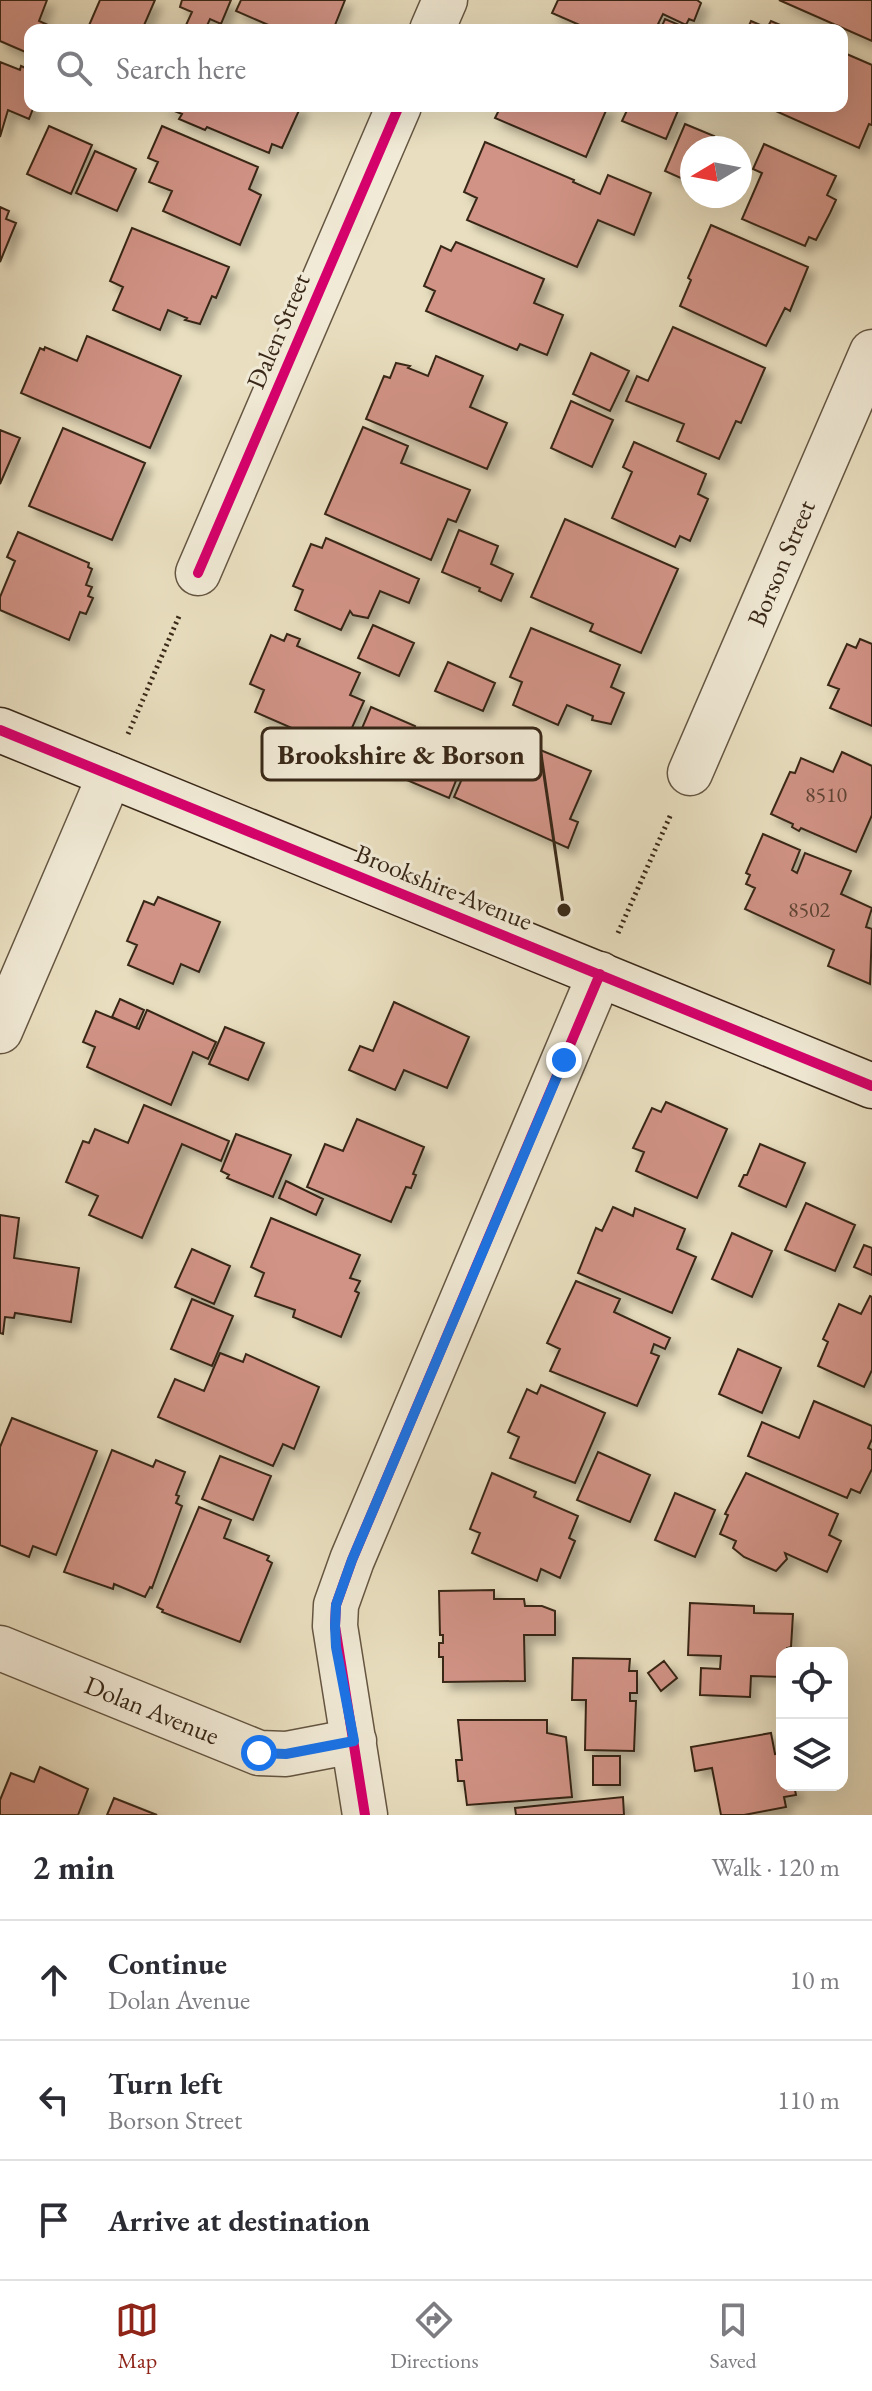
<!DOCTYPE html>
<html lang="en">
<head>
<meta charset="utf-8">
<style>
	body { margin:0; font-family:"EB Garamond",serif; background:#f7f7f7; color:#2b2b33 }
	.controls { position:absolute; right:24px; bottom:24px; display:grid; overflow:hidden; border-radius:16px; box-shadow:0 8px 32px #0002 }
	.controls button { width:72px; height:72px; display:grid; place-items:center; padding:0; border:0; border-bottom:2px solid #e1e1e2; background:#fff; color:#2b2b33; font:40px sans-serif }
	.compass { position:absolute; left:680px; top:136px; width:72px; height:72px; border-radius:50%; background:#fff; box-shadow:0 8px 32px #0002; rotate:260deg }
	.stop { position:absolute; width:24px; height:24px; margin:-18px; border:6px solid #1a73e8; border-radius:50%; background:#fff }
	.stop.end { background:#1a73e8; border-color:#fff; box-shadow:0 2px 8px #0008 }
	.list { margin:0; padding:0; list-style:none }
	h2 { display:flex; justify-content:space-between; align-items:center; height:104px; margin:0; padding:0 32px; font-size:34px }
	h2 small { font-size:26px; font-weight:400; color:#7c7c81 }
	.list li { display:grid; grid-template-columns:52px 1fr auto; gap:24px; align-items:center; box-sizing:border-box; height:120px; padding:0 32px; border-top:2px solid #e1e1e2 }
	.list b { display:block; font-size:30px; white-space:nowrap }
	.list p { margin:0; font-size:26px; white-space:nowrap; color:#7c7c81 }
	.list em { font-size:26px; font-style:normal; color:#7c7c81 }
	.icon { flex:none; width:44px; height:44px; fill:none; stroke:currentColor; stroke-width:2; stroke-linecap:round; stroke-linejoin:round }
	.map { position:relative; flex:none; width:872px; height:1815px; overflow:hidden }
	.search { position:absolute; background:#fff; box-shadow:0 8px 32px #0002; left:24px; right:24px; top:24px; height:88px; display:flex; align-items:center; gap:20px; box-sizing:border-box; padding:0 28px; border-radius:16px; color:#7c7c81; font-size:30px }
	.sheet { height:464px; background:#fff }
	nav { display:flex; justify-content:space-around; align-items:center; box-sizing:border-box; height:112px; border-top:2px solid #e1e1e2; background:#fff; font-size:22px; color:#7c7c81 }
	nav a { display:grid; justify-items:center; gap:4px }
	nav .on { color:#8f2418 }
	.map>svg:first-child { display:block }
	.building { fill:#d19386; stroke:#392818; stroke-width:2; filter:url(#shadow) }
	.lines { fill:none; stroke-linecap:round; stroke-linejoin:round }
	.street-casing { stroke:#655642; stroke-width:47 }
	.secondary-casing { stroke:#392818; stroke-width:47 }
	.path { stroke:#392818; stroke-width:5; stroke-dasharray:2 4; stroke-linecap:butt }
	.street { stroke:#f1ead6; stroke-width:44 }
	.secondary { stroke:#f1ead6; stroke-width:44 }
	.cycleway-casing { stroke:#f1ead6; stroke-width:15 }
	.cycleway { stroke:#d6006c; stroke-width:10 }
	.route { stroke:#1a73e8; stroke-width:10 }
	.labels { text-anchor:middle; dominant-baseline:central; stroke-width:6; stroke-linejoin:round; paint-order:stroke }
	.number-label { font-size:22px; fill:#5f4334 }
	.street-label { font-size:26px; fill:#392818; stroke:#f1ead6 }
	.leader { fill:none; stroke:#392818; stroke-width:3 }
	.callout-dot { fill:#392818; stroke:#f1ead6; stroke-width:3 }
	.callout { fill:#f1ead6; stroke:#392818; stroke-width:3 }
	.callout-label { font-size:28px; text-anchor:middle; font-weight:bold; fill:#392818 }
</style>
</head>
<body>
<div class="map">
<svg width="872" height="1815" viewBox="0 0 872 1815">
	<defs>
		<filter id="shadow"><feDropShadow dx="7" dy="7" stdDeviation="4" flood-color="#0004"/></filter>
	</defs>
	<rect width="100%" height="100%" fill="#e9dfc0"/>
	<filter id="stains"><feTurbulence type="fractalNoise" baseFrequency=".0025" numOctaves="4"/><feColorMatrix values="0 0 0 0 .2 0 0 0 0 .09 0 0 0 0 .02 0 0 0 .5 -.17"/></filter>
	<radialGradient id="worn" r=".72"><stop offset=".6" stop-color="#630" stop-opacity="0"/><stop offset="1" stop-color="#630" stop-opacity=".3"/></radialGradient>
	<path class="building" d="M0,0H47L39,21L59,30H30V54L0,41Z
		M100,0H155L142,30H87Z
		M182,0H231L221,24L210,19L205,30L186,25L192,12L180,7Z
		M241,0H345L333,30L325,27L324,30H288L283,28L280,30L236,11Z
		M558,0H697L701,3L694,21L689,19L686,25L663,14L658,24L662,26L665,19L691,30H624L619,27L618,30L603,28L602,30H591L552,13Z
		M779,0H872V41Z
		M751,21L767,28L771,21L792,30H747Z
		M842,52L872,65V125L869,124L859,148L771,109L772,106H842Z
		M0,62L20,70L21,66L30,70V106H34L29,119L8,110L0,137Z
		M162,106H301L282,148L272,144L269,153L207,127L205,130L179,119L182,114Z
		M501,106H608L586,157L495,118Z
		M629,106H680L666,139L622,121Z
		M685,124L714,136L708,148H692V183L665,171Z
		M49,126L92,145L71,194L27,174Z
		M162,126L258,167L249,189L261,195L240,245L163,211L172,191L149,182L158,162L148,158Z
		M485,142L574,180L573,182L600,194L608,175L651,193L634,235L598,220L577,267L467,220L477,198L464,192Z
		M764,144L836,176L827,195L836,200L830,213L816,240L809,237L805,246L742,219L762,173L753,169Z
		M95,151L136,169L117,211L76,193Z
		M0,207L9,211L6,219L16,223L0,262Z
		M711,225L808,267L790,311L785,308L766,346L680,306L691,280L688,278Z
		M132,228L229,267L216,298L212,296L200,324L185,320L187,318L168,310L160,330L113,310L123,287L110,281Z
		M456,242L544,279L534,303L563,315L547,355L520,344L517,350L426,311L435,291L424,286L441,246L451,251Z
		M673,327L765,368L741,423L736,421L719,459L677,441L684,424L626,401L637,376L648,381Z
		M87,336L181,376L150,448L21,393L40,348L44,350L45,347L77,361Z
		M591,353L629,371L610,411L573,394Z
		M436,356L483,376L470,407L507,423L487,469L366,419L384,376L390,378L396,363L410,366L408,368L428,376Z
		M571,401L613,420L592,467L551,448Z
		M363,427L408,446L401,463L470,490L456,522L448,519L431,560L325,514Z
		M63,428L145,463L112,540L29,506Z
		M0,430L20,438L0,484Z
		M634,442L706,474L698,494L708,499L690,541L680,536L675,547L612,518L632,472L623,467Z
		M565,519L678,569L641,653L590,631L593,624L531,597Z
		M459,530L498,546L491,564L513,574L501,601L479,591L480,588L442,572Z
		M18,532L89,563L88,567L92,569L86,585L92,587L88,596L93,598L86,614L80,612L69,640L0,610V597L15,561L7,557Z
		M326,538L419,579L409,603L380,591L368,618L353,615L350,611L341,630L295,610L303,590L293,586L311,544L322,548Z
		M373,625L414,643L399,676L358,658Z
		M531,628L620,665L611,687L624,693L611,724L592,720L593,716L567,705L558,725L513,705L522,682L510,677Z
		M287,634L300,639L297,646L360,673L350,695L364,701L342,750L255,712L264,690L250,684L271,635L284,641Z
		M860,639L872,644V726L830,708L839,689L828,685L847,644L856,648Z
		M448,662L495,683L483,711L435,691Z
		M371,707L415,726L395,773L351,754Z
		M492,730L591,771L570,819L578,822L568,848L454,797L475,749L483,752Z
		M419,739L465,758L449,798L402,778Z
		M842,752L872,766V815L856,852L801,828L799,831L792,827L793,824L771,814L790,772L795,773L801,758L833,772Z
		M763,834L800,850L792,870L797,873L805,853L851,871L841,894L872,908L866,927L872,929L870,984L828,966L834,950L745,909L755,888L746,884L750,875L746,873Z
		M158,897L220,922L199,972L181,964L173,984L128,965L137,945L127,941L144,901L154,905Z
		M120,999L144,1010L136,1028L112,1017Z
		M394,1002L469,1037L447,1088L404,1070L395,1090L349,1070L360,1046L373,1051Z
		M147,1010L216,1042L208,1059L193,1052L171,1105L87,1067L95,1047L83,1042L96,1011L139,1029Z
		M225,1027L264,1043L248,1080L209,1064Z
		M666,1102L727,1129L697,1198L636,1171L644,1152L633,1148L652,1108L661,1112Z
		M144,1105L229,1141L221,1161L182,1144L142,1238L89,1215L98,1196L66,1182L83,1141L89,1143L95,1129L128,1143Z
		M357,1119L424,1147L413,1174L416,1175L411,1188L406,1187L391,1222L307,1187L325,1144L343,1151Z
		M236,1134L291,1155L273,1197L227,1178L229,1175L221,1171Z
		M760,1144L805,1163L786,1207L739,1186L744,1175H747Z
		M286,1181L323,1199L316,1215L279,1198Z
		M806,1203L855,1225L835,1271L785,1250Z
		M613,1207L633,1216L635,1208L685,1229L677,1249L696,1257L672,1313L578,1273L596,1228L602,1231Z
		M0,1215L19,1218L14,1258L79,1268L71,1322L15,1313L14,1318L5,1317L3,1334L0,1333Z
		M271,1218L360,1255L350,1278L360,1281L355,1291L359,1293L341,1337L293,1317L295,1310L255,1296L264,1273L251,1267Z
		M732,1233L772,1251L752,1297L712,1279Z
		M864,1245L872,1248V1275L854,1267Z
		M192,1249L230,1266L214,1304L175,1287Z
		M576,1281L620,1299L614,1312L670,1338L665,1349L654,1344L651,1353L659,1356L637,1406L550,1371L560,1349L547,1343Z
		M870,1296L872,1297V1370L864,1387L818,1366L828,1342L823,1339L839,1304L861,1314Z
		M192,1299L233,1316L212,1366L171,1349Z
		M738,1349L781,1368L762,1413L719,1394Z
		M220,1353L243,1362L246,1354L319,1387L294,1449L283,1444L273,1466L158,1417L175,1379L204,1391Z
		M541,1385L605,1413L575,1483L510,1458L519,1437L508,1432L527,1389L537,1394Z
		M814,1401L872,1426V1439L868,1448L872,1450V1469L860,1493L851,1489L847,1498L748,1456L762,1422L799,1438Z
		M12,1418L97,1451L56,1555L33,1546L29,1557L0,1545V1447Z
		M112,1450L153,1467L156,1460L185,1472L176,1495L179,1496L176,1503L182,1506L152,1588L150,1587L145,1597L114,1584L113,1589L64,1572Z
		M598,1452L650,1475L630,1522L577,1500Z
		M220,1456L271,1476L253,1520L202,1499Z
		M492,1473L536,1492L534,1497L578,1516L569,1538L575,1541L560,1578L541,1569L537,1581L472,1553L480,1533L470,1529Z
		M746,1473L838,1514L829,1535L841,1541L827,1572L785,1553L787,1559L776,1571L744,1557L733,1548L736,1541L720,1534L728,1515L725,1514Z
		M675,1493L715,1510L695,1557L655,1540Z
		M199,1507L231,1520L224,1538L269,1556L267,1560L272,1563L240,1642L162,1612L163,1610L157,1607Z
		M494,1590V1599H524L525,1606H542L555,1611V1635H524L525,1681L443,1682V1657H439V1643H443V1635H440L439,1591Z
		M690,1603L754,1606V1613L793,1614L791,1647L787,1648L786,1653H782V1677L751,1676L750,1697L700,1695L701,1668L720,1669L721,1656L688,1655Z
		M573,1658L630,1659L629,1671H637V1693H630V1701H636L634,1751L585,1750L586,1700H572Z
		M664,1661L677,1678L661,1691L648,1673Z
		M458,1720H547V1733L566,1737L572,1797L467,1805L464,1781H458L456,1760H462Z
		M771,1733L775,1754L782,1753V1785H794L796,1795L784,1797L786,1807L744,1815H721L712,1768L695,1771L691,1747Z
		M593,1756H620V1785H593Z
		M40,1767L88,1789L78,1815H0V1800L11,1773L34,1782Z
		M623,1797L624,1815H516L515,1808Z
		M114,1798L157,1815H107Z"/>
	<g class="lines">
		<defs>
			<path id="street" d="M432,30L445,0
				M198,573L399,106
				M690,773L872,352
				M0,1031L110,775
				M0,1648L259,1753L286,1754L354,1741
				M365,1815L335,1626L336,1605L352,1560L600,974"/>
			<path id="secondary" d="M0,730L872,1086"/>
		</defs>
		<use href="#street" class="street-casing"/>
		<use href="#secondary" class="secondary-casing"/>
		<path class="path" d="M128,734L180,614
			M618,933L671,814"/>
		<use href="#street" class="street"/>
		<use href="#secondary" class="secondary"/>
		<defs>
			<path id="cycleway" d="M198,573L399,106
				M0,730L872,1086
				M365,1815L335,1626L336,1605L352,1560L600,974"/>
		</defs>
		<use href="#cycleway" class="cycleway-casing"/>
		<use href="#cycleway" class="cycleway"/>
	</g>
	<g class="lines">
		<path class="route" d="M259,1753L286,1754L354,1741L336,1647L335,1626L336,1605L352,1560L564,1060"/>
	</g>
	<g class="labels">
		<g class="number-label">
			<text x="826" y="794">8510</text>
			<text x="809" y="909">8502</text>
		</g>
		<g class="street-label">
			<text transform="translate(278 331) rotate(-67)">Dalen Street</text>
			<text transform="translate(781 563) rotate(-67)">Borson Street</text>
			<text transform="translate(444 887) rotate(22)">Brookshire Avenue</text>
			<text transform="translate(152 1710) rotate(22)">Dolan Avenue</text>
		</g>
	</g>
	<path class="leader" d="M564 910L541 754"/>
	<circle class="callout-dot" cx="564" cy="910" r="8"/>
	<rect class="callout" x="262" y="728" width="279" height="52" rx="8"/>
	<g class="callout-label">
		<text x="401" y="764">Brookshire &amp; Borson</text>
	</g>
	<rect width="100%" height="100%" filter="url(#stains)"/>
	<rect width="100%" height="100%" fill="url(#worn)"/>
</svg>
<div class="controls">
<button><svg class="icon" aria-label="locate" viewBox="0 0 24 24"><circle cx="12" cy="12" r="6"/><path d="M12 2v4M12 18v4M2 12h4M18 12h4"/></svg></button>
<button><svg class="icon" aria-label="layers" viewBox="0 0 24 24"><path d="M12 4l9 5-9 5-9-5zM3 14l9 5 9-5"/></svg></button>
</div>
<svg class="compass" viewBox="-18 -18 36 36"><path d="M0-13l5 13h-10z" fill="#e53935"/><path d="M0 13l5-13h-10z" fill="#7c7c81"/></svg>
<div class="stop" style="left:259px;top:1753px"></div>
<div class="stop end" style="left:564px;top:1060px"></div>
<div class="search"><svg class="icon" aria-label="search" viewBox="0 0 24 24"><circle cx="10" cy="10" r="6"/><path d="M15 15l6 6"/></svg>Search here</div>
</div>
<section class="sheet">
<h2>2 min<small>Walk · 120 m</small></h2>
<ul class="list">
<li><svg class="icon" aria-label="ahead" viewBox="0 0 24 24"><path d="M12 20V5M6 11l6-6 6 6"/></svg><div><b>Continue</b><p>Dolan Avenue</p></div><em>10 m</em></li>
<li><svg class="icon" aria-label="left" viewBox="0 0 24 24"><path d="M17 20v-9H6M10 6l-5 5 5 5"/></svg><div><b>Turn left</b><p>Borson Street</p></div><em>110 m</em></li>
<li><svg class="icon" aria-label="arrive" viewBox="0 0 24 24"><path d="M6 21V4h12l-3 4 3 4H6"/></svg><div><b>Arrive at destination</b></div></li>
</ul>
</section>
<nav>
<a class="on"><svg class="icon" aria-label="map" viewBox="0 0 24 24"><path d="M3 6l6-2 6 2 6-2v14l-6 2-6-2-6 2zM9 4v14M15 6v14"/></svg>Map</a>
<a><svg class="icon" aria-label="directions" viewBox="0 0 24 24"><path d="M12 3l9 9-9 9-9-9zM9 14v-3h6M13 9l2 2-2 2"/></svg>Directions</a>
<a><svg class="icon" aria-label="saved" viewBox="0 0 24 24"><path d="M7 4h10v16l-5-4-5 4z"/></svg>Saved</a>
</nav>
</body>
</html>
